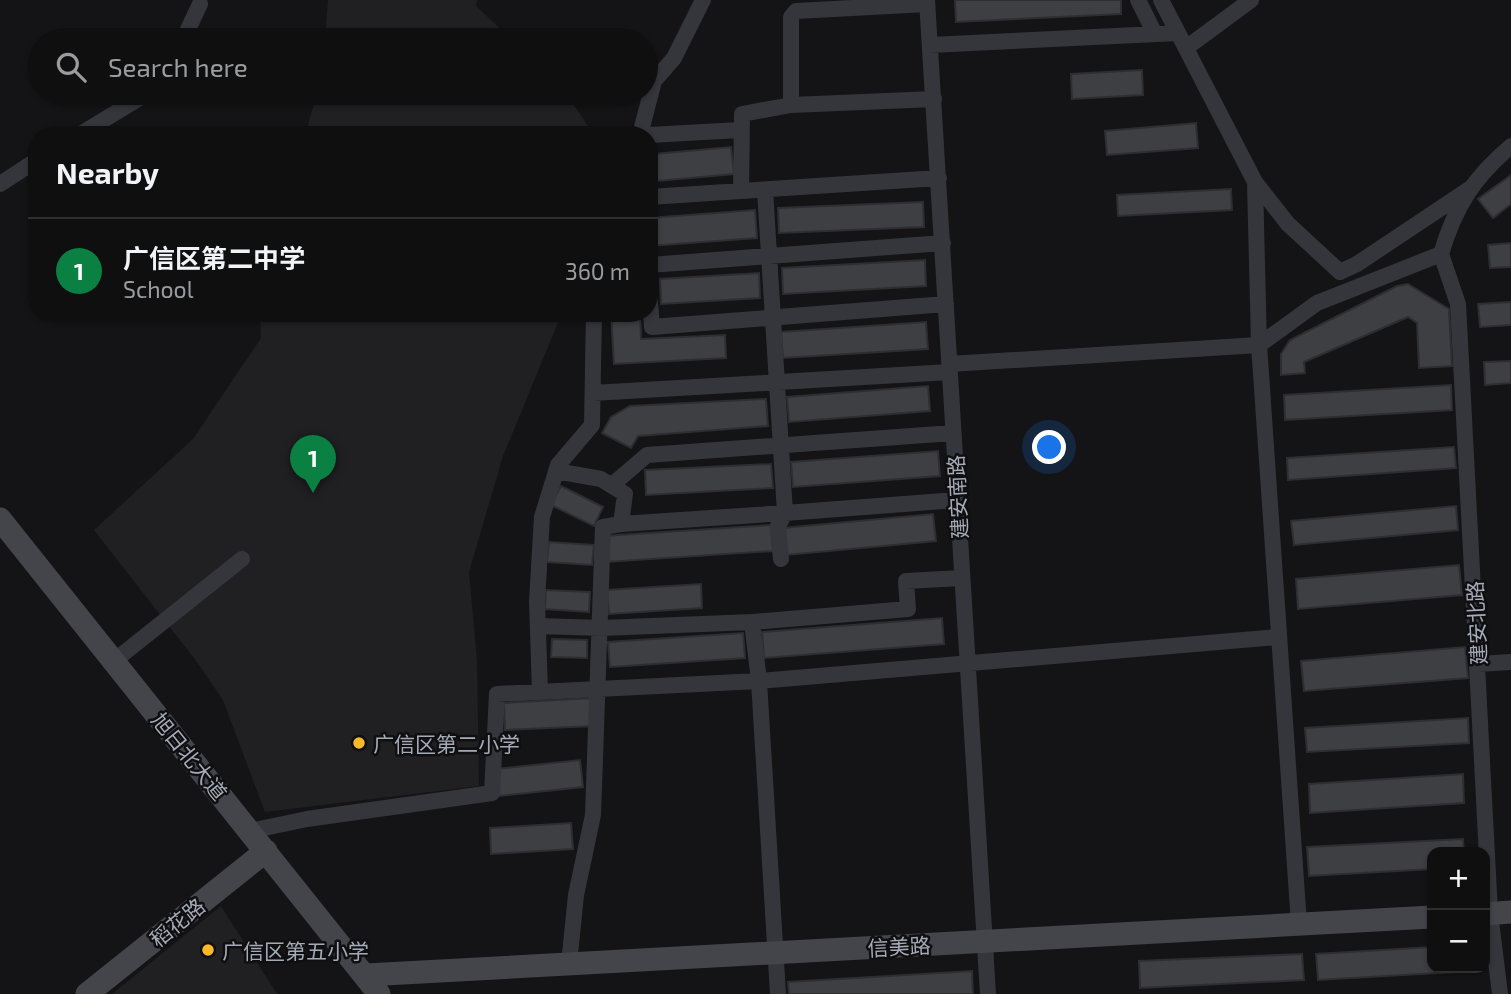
<!DOCTYPE html>
<html lang="en">
<head>
<meta charset="utf-8">
<style>
	body { margin:0; font-family:"Exo 2","Noto Sans SC",sans-serif; background:#1d1d1e; color:#f1f3f6 }
	.controls { position:absolute; right:21px; bottom:21px; display:grid; overflow:hidden; border-radius:14px; box-shadow:0 2px 5px #0004 }
	.controls button { width:63px; height:63px; display:grid; place-items:center; padding:0; border:0; border-bottom:2px solid #2f2f30; background:#0f0f10; color:#f1f3f6; font:35px sans-serif }
	.you { position:absolute; left:1050px; top:448px; width:24px; height:24px; margin:-18px; border:5px solid #fff; border-radius:50%; background:#1a73e8; box-shadow:0 0 0 10px #1a73e833 }
	.badge { display:grid; place-items:center; width:46px; height:46px; border-radius:50%; background:#0b8043; color:#fff; font-size:23px; font-weight:700 }
	.pin { position:absolute; translate:-50% -58px; filter:drop-shadow(0 2px 4px #0008) }
	.pin::after { content:''; position:absolute; top:37px; width:24px; height:21px; background:inherit; clip-path:polygon(0 0,100% 0,50% 100%) }
	.list { margin:0; padding:0; list-style:none }
	h2 { display:flex; justify-content:space-between; align-items:center; height:91px; margin:0; padding:0 28px; font-size:30px }
	h2 small { font-size:23px; font-weight:400; color:#9b9c9f }
	.list li { display:grid; grid-template-columns:46px 1fr auto; gap:21px; align-items:center; box-sizing:border-box; height:105px; padding:0 28px; border-top:2px solid #2f2f30 }
	.list b { display:block; font-size:26px; white-space:nowrap }
	.list p { margin:0; font-size:23px; white-space:nowrap; color:#9b9c9f }
	.list em { font-size:23px; font-style:normal; color:#9b9c9f }
	.icon { flex:none; width:38px; height:38px; fill:none; stroke:currentColor; stroke-width:2; stroke-linecap:round; stroke-linejoin:round }
	.map { position:relative; flex:none; width:1511px; height:994px; overflow:hidden }
	.search { position:absolute; background:#0f0f10; box-shadow:0 2px 5px #0004; left:28px; top:28px; width:630px; height:77px; display:flex; align-items:center; gap:18px; box-sizing:border-box; padding:0 24px; border-radius:38px; color:#9b9c9f; font-size:26px }
	.panel { position:absolute; background:#0f0f10; box-shadow:0 2px 5px #0004; left:28px; top:126px; width:630px; height:196px; border-radius:28px }
	.map>svg:first-child { display:block }
	.built { fill:#202023 }
	.building { fill:#3e3f43; stroke:#2e2e32; stroke-width:2 }
	.lines { fill:none; stroke-linecap:round; stroke-linejoin:round }
	.street { stroke:#35363b; stroke-width:16 }
	.secondary { stroke:#43454b; stroke-width:23 }
	.poi-dot { fill:#f9b929; stroke:#0f0f11; stroke-width:2.5 }
	.labels { text-anchor:middle; dominant-baseline:central; stroke-width:5; stroke-linejoin:round; paint-order:stroke }
	.street-label { font-size:21px; fill:#a5aab7; stroke:#0f0f11 }
	.poi-label { font-size:21px; fill:#a5aab7; stroke:#0f0f11; text-anchor:start }
</style>
</head>
<body>
<div class="map">
<svg width="1511" height="994" viewBox="0 0 1511 994">
	<rect width="100%" height="100%" fill="#141416"/>
	<path class="built" d="M328,0H477L476,6L512,40H325Z
		M317,93H566L594,135H305Z
		M260,313H562L503,456L469,572L477,660L479,786L265,812L223,700L197,662L94,530L193,439L261,338Z
		M221,906L277,994H112Z"/>
	<path class="building" d="M955,0H1121V14L956,22Z
		M1142,70L1143,95L1072,99L1071,74Z
		M1196,123L1198,148L1107,155L1105,131Z
		M731,147L734,174L657,181L654,154Z
		M1511,175V204L1493,218L1478,199Z
		M1231,189L1232,210L1118,216L1117,195Z
		M923,202L924,227L779,233L778,208Z
		M755,210L757,238L649,246V218Z
		M1511,243V267L1490,268L1488,245Z
		M925,260L926,286L783,294L782,268Z
		M759,273L760,298L661,304L660,279Z
		M1408,284L1449,309L1452,366L1419,368L1417,323L1408,317L1304,362L1305,373L1281,375V354L1290,340L1397,286Z
		M1511,302V325L1480,327L1478,304Z
		M611,313H640L641,339L725,335L726,358L614,364Z
		M926,322L928,349L783,358L781,332Z
		M1511,361V383L1485,385L1484,362Z
		M1451,385L1452,410L1285,420L1284,395Z
		M928,386L930,411L789,422L787,397Z
		M766,399L768,426L638,436L631,448L602,433L611,417L630,406Z
		M1454,447L1456,468L1288,480L1287,458Z
		M938,451L940,476L793,487L791,462Z
		M771,464L773,488L646,495L645,470Z
		M561,486L603,507L594,526L551,505Z
		M1456,506L1458,530L1294,545L1291,521Z
		M933,514L936,541L786,555L783,528Z
		M771,525L773,551L606,562L604,536Z
		M549,542L594,545L592,565L547,562Z
		M1459,565L1462,595L1298,609L1296,579Z
		M701,584L702,608L609,614L607,590Z
		M546,590L590,592L589,612L545,609Z
		M942,618L944,644L764,658L762,632Z
		M743,633L745,658L610,667L608,642Z
		M552,639L587,640V658L551,657Z
		M1465,647L1468,678L1304,691L1301,661Z
		M593,698L594,726L505,730L504,703Z
		M1468,718L1469,743L1307,752L1305,728Z
		M580,760L583,787L499,796L497,769Z
		M1463,774L1464,803L1310,813L1309,784Z
		M571,823L573,849L491,854L490,828Z
		M1463,839L1464,852H1432V869L1309,876L1307,847Z
		M1432,947V968H1471V971L1318,980L1316,954Z
		M1302,954L1304,980L1140,988L1139,961Z
		M972,971L973,994H789L788,982Z"/>
	<g class="lines">
		<path class="street" d="M927,0L988,994
			M1138,0L1155,34
			M1161,0L1255,182L1259,345L1299,924
			M183,40L200,4
			M930,45L1178,33
			M1186,48L1251,0
			M791,105V17L796,11L927,4
			M79,135L138,99L144,93
			M640,135L654,81L674,58L703,0
			M649,135L740,130
			M1255,182L1288,224L1340,272L1357,264L1471,188
			M0,184L37,160
			M765,190L785,513L957,500
			M741,191L742,114L791,105L934,99
			M649,197L939,178
			M1441,254L1458,304L1490,913L1500,994
			M1441,254C1455,207 1473,178 1511,146
			M649,265L943,243
			M649,291L652,327L946,304
			M950,364L1259,345L1317,303L1441,254
			M593,393L950,372
			M556,471L601,479L625,494L621,524L785,513L778,526L781,559
			M612,485L647,455L953,433
			M538,626L602,628L752,622
			M114,661L242,559
			M1478,664L1511,662
			M540,692L537,601L542,517L558,465L592,425L594,313
			M250,831L307,819L492,793L497,694L759,681L752,622L908,609L906,581L962,578
			M569,964L576,895L593,815L603,527L621,524
			M778,994L759,681L1279,637"/>
		<path class="secondary" d="M0,519L379,994
			M1485,914L1511,912
			M366,975L1432,917
			M87,994L266,851"/>
	</g>
	<g class="poi-dot">
		<circle cx="359" cy="743" r="7"/>
		<circle cx="208" cy="950" r="7"/>
	</g>
	<g class="labels">
		<g class="street-label">
			<text transform="translate(957 497) rotate(-93)">建安南路</text>
			<text transform="translate(1476 623) rotate(-93)">建安北路</text>
			<text transform="translate(190 756) rotate(51)">旭日北大道</text>
			<text transform="translate(177 922) rotate(-39)">稻花路</text>
			<text transform="translate(899 946) rotate(-3)">信美路</text>
		</g>
		<g class="poi-label">
			<text x="373" y="743">广信区第二小学</text>
			<text x="222" y="950">广信区第五小学</text>
		</g>
	</g>
</svg>
<div class="controls">
<button>+</button>
<button>−</button>
</div>
<div class="you"></div>
<div class="pin badge" style="left:313px;top:493px">1</div>
<div class="search"><svg class="icon" aria-label="search" viewBox="0 0 24 24"><circle cx="10" cy="10" r="6"/><path d="M15 15l6 6"/></svg>Search here</div>
<section class="panel">
<h2>Nearby<small></small></h2>
<ul class="list">
<li><span class="badge">1</span><div><b>广信区第二中学</b><p>School</p></div><em>360 m</em></li>
</ul>
</section>
</div>
</body>
</html>
